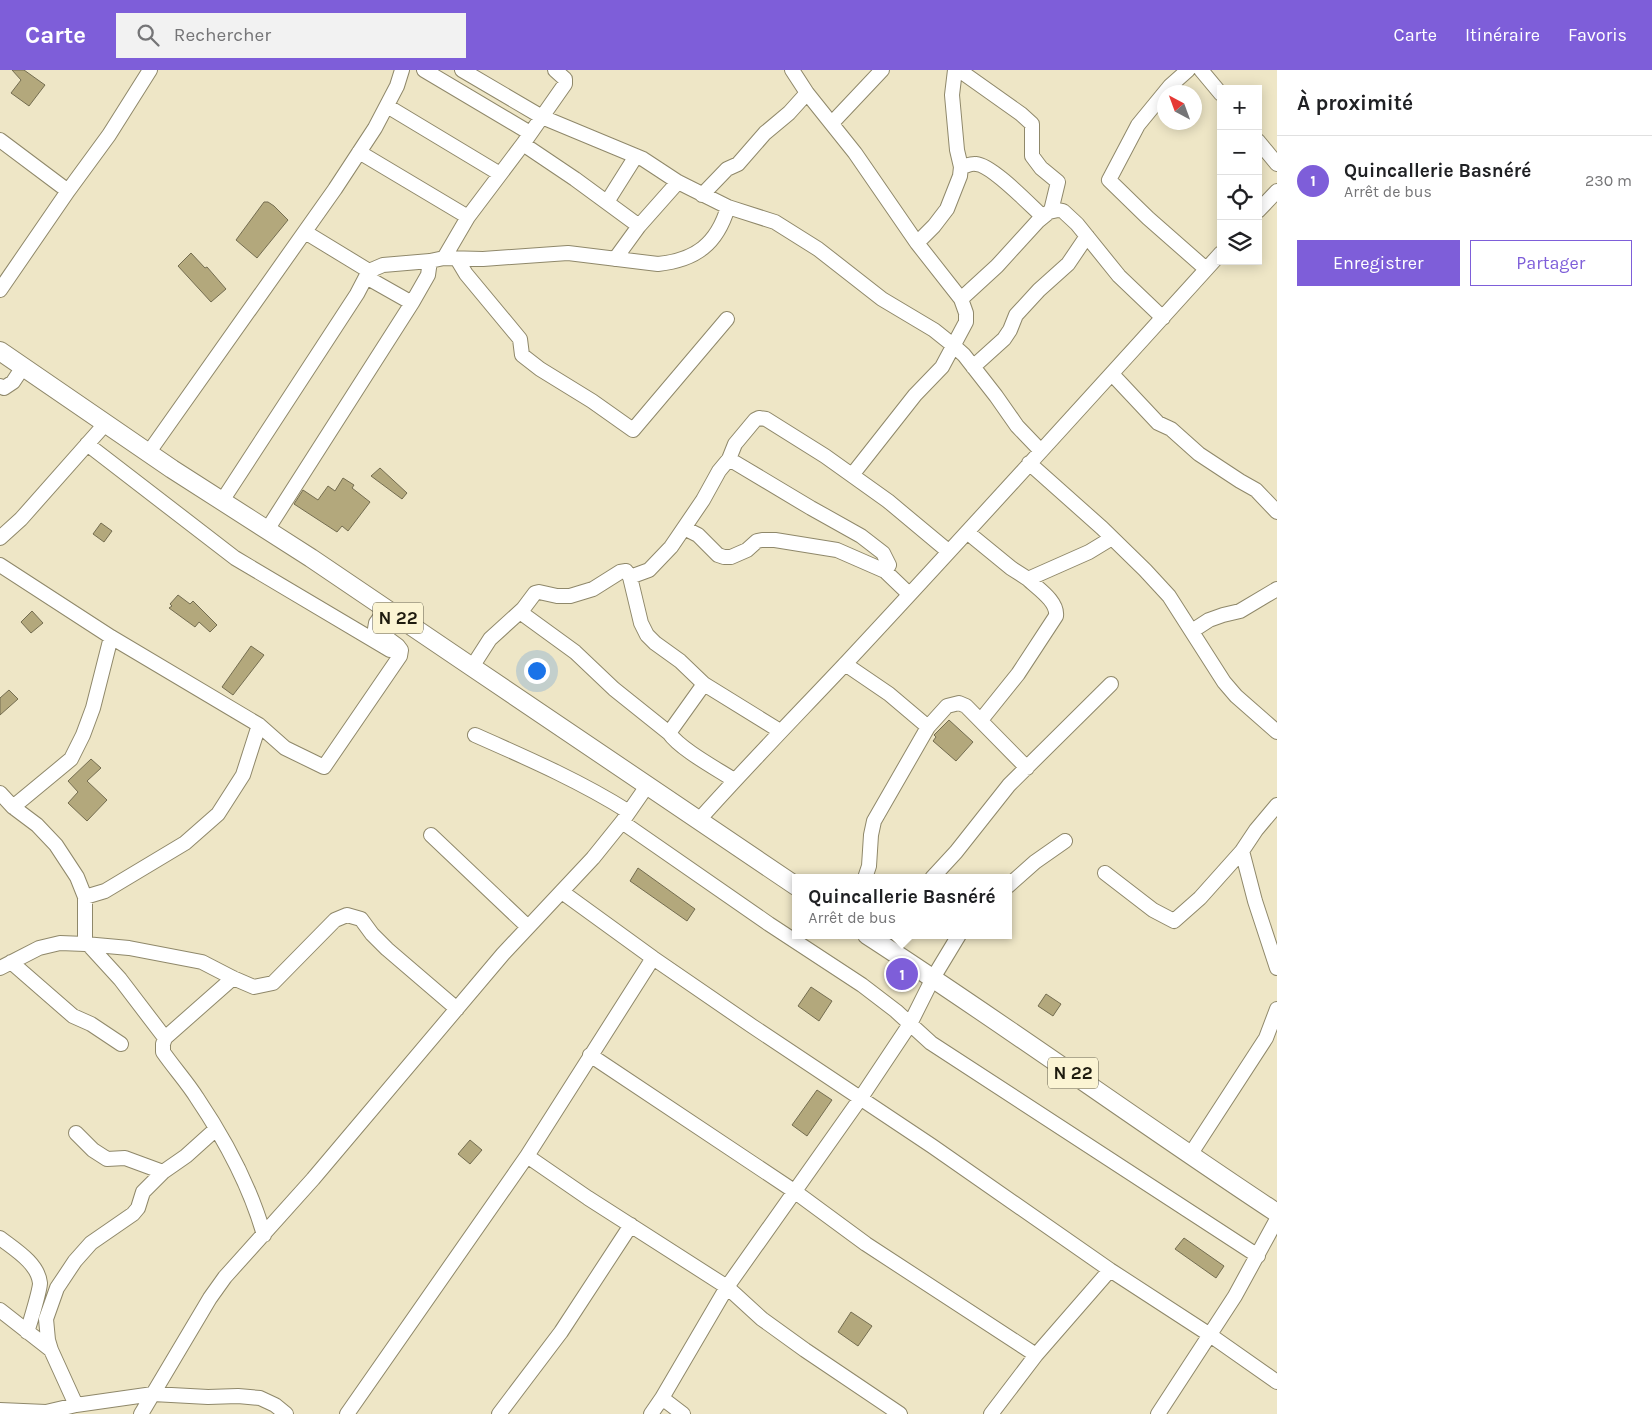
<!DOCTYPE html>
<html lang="fr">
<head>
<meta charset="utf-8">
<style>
	body { margin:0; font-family:Karla,sans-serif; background:#f2f2f2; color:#202124 }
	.controls { position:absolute; right:15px; top:15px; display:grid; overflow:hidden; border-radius:0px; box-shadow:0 2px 12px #0003 }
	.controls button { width:45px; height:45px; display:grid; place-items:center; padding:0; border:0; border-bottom:1px solid #e0e0e0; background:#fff; color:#202124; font:25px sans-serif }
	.compass { position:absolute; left:1157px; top:15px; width:45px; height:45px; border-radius:50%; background:#fff; box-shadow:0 2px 12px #0003; rotate:319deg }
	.you { position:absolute; left:536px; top:600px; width:18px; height:18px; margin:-12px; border:4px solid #fff; border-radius:50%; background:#1a73e8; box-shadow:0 0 0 8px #1a73e833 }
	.badge { display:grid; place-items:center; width:32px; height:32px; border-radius:50%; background:#7e5ed9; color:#fff; font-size:16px; font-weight:700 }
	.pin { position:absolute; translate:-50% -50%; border:2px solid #fff; box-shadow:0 1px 5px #0006 }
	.popup { position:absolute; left:792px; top:804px; width:220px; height:65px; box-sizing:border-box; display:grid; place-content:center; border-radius:0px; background:#fff; filter:drop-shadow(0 1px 4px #0005); font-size:16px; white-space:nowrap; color:#757577 }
	.popup b { font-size:19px; color:#202124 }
	.popup::after { content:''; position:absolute; left:50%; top:100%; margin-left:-10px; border:10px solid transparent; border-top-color:#fff }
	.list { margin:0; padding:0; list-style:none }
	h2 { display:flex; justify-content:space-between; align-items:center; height:65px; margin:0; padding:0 20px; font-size:21px }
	h2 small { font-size:16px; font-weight:400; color:#757577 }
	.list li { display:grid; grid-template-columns:32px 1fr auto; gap:15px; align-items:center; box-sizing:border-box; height:90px; padding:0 20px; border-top:1px solid #e0e0e0 }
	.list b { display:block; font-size:19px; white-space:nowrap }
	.list p { margin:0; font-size:16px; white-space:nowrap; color:#757577 }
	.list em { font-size:16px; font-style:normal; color:#757577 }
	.actions { display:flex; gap:10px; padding:15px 20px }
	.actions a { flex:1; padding:11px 0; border:1px solid #7e5ed9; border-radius:0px; text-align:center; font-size:18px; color:#7e5ed9 }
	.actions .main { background:#7e5ed9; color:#fff }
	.icon { flex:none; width:28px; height:28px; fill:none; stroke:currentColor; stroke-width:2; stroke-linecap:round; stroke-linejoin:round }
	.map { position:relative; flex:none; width:1277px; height:1344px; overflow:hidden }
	header { display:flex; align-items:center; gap:30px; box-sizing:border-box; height:70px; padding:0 25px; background:#7e5ed9; color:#fff }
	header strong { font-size:24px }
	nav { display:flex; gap:28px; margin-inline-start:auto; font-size:18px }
	.search { width:350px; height:45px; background:#f2f2f2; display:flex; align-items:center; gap:12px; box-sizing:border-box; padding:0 18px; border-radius:0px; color:#757577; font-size:19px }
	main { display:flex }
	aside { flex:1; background:#fff }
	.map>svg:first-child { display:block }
	.building { fill:#b3a87c; stroke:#746d50 }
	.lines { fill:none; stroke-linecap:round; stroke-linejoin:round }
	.minor-casing { stroke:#8f886a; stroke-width:16 }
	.major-casing { stroke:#8f886a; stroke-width:20 }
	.minor { stroke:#fff; stroke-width:14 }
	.major { stroke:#fff; stroke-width:18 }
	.labels { text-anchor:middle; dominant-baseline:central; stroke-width:4; stroke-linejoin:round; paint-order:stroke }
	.shield { fill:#fbf4d3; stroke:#605c4a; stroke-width:1 }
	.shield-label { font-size:18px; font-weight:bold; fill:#1e1b0f }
</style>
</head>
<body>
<header>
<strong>Carte</strong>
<div class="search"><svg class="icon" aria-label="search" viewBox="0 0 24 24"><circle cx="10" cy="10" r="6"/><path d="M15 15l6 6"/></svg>Rechercher</div>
<nav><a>Carte</a><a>Itinéraire</a><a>Favoris</a></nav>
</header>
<main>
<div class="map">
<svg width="1277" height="1344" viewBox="0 0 1277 1344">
	<rect width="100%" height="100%" fill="#eee6c6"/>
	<path class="building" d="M12,0H24L45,15L29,36L11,23L21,10Z
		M264,132H268L274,136L288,150L257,188L236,170Z
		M191,183L205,198L207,197L226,219L211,232L178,196Z
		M380,398L407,423L402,429L371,406Z
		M343,408L354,415L352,418L370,432L348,461L342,456L337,462L294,434L303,420L318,430L328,416L335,421Z
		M101,453L112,461L104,472L93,464Z
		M178,525L190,534L193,531L217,555L210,562L199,552L195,557L169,538L172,536L170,534Z
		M32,541L43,553L31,563L21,552Z
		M251,576L264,585L233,625L222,617Z
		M9,620L18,629L0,645V628Z
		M949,650L973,672L956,691L933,671L936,667L934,665Z
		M91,689L101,698L87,711L107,730L87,751L68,733L78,722L68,711Z
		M638,798L695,839L687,851L630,811Z
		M811,917L832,931L819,951L798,936Z
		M1046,924L1061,934L1053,946L1038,936Z
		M817,1020L832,1030L807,1066L792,1055Z
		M470,1070L482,1080L470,1094L458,1084Z
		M1184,1168L1224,1196L1216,1208L1175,1179Z
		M851,1242L872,1256L858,1276L838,1262Z"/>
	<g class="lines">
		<defs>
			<path id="minor" d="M424,0L530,63
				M462,0L542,47L643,89L678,112L728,137L775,152L818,179L882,229L934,260L954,276L964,285L996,326L1017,356L1040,380
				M792,0L807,23L855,83L917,173L961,229L966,243V252L942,297L915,325L852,405
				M959,0L1021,44L1032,54V86L1041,98L1058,112L1051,141
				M1188,0L1170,16L1138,55L1109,110L1148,148L1206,199
				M1201,0L1221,24
				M387,36L500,104
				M832,53L882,0
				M0,70L68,121
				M1258,71L1277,94
				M523,74L575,109L639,156
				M359,82L468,147
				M961,97C966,96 972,93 976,94C992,95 1030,135 1043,147
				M702,125L727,99L738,94L765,63L789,43L807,23
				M607,132L636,86
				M1258,141L1277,121
				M305,162L369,201L383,195L430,191L444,188L483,189L568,183L658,194C696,190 717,174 728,137
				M917,173L934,156L947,139L960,106L961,97L957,80L952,25L955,0
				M444,188L468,147L523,74L565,14V9L555,0
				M457,189L466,204L520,269L522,285L540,299L592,331L633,360L727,249
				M615,189L639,156L678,112
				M366,207L412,233
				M0,220L68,121L109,65L150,0
				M961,229L997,196L1038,151L1049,142L1058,140L1063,141L1077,154L1119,206L1163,248
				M973,297L1004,269L1010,260L1016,245L1039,220L1068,194L1087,166
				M1112,304L1158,353L1171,359L1199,384L1240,411L1256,420L1277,442
				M0,316L4,318L13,312L23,297
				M87,374L235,488L390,580
				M149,382L335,119L375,58L397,16L402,0
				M729,389L811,438L861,466L883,483L889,495L885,501
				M1029,393L1102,458L1145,500L1169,526L1224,612L1236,626L1277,662
				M222,431L357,224L369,201
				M684,458L698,465L718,485L724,487H731L747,480L757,471L762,470H775L837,480L885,501L909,524
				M267,460L412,233L428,205L430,191
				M967,462L1011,498L1028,509L1089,482L1112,468
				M0,468L21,449L106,353
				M0,495L111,567L259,655L285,678L324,697L400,586L401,580L398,576L375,559L376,553L386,539
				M630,507L641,553L647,565L655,573L680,591L704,614L780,661
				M520,542L575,582L614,619L669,663
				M1192,561L1209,550L1223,545L1240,541L1277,519
				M845,594L889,624L928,657
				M472,597L490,569L523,539L535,523L539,522L557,526H570L593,519L620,502L626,501L630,507L649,500L671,477L703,430L719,401L729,389L735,374L755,350L759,348L766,349L825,386L888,431L948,481
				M704,614L669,663C680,679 717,699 734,710
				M981,650L1018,604L1056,546C1058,531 1037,518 1028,509
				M475,665C527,688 580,711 629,742
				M0,723L13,737L37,755L56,775L77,807L85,827V874
				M1277,735L1256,760L1242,781L1255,831L1277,898
				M13,737L71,689L83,665L93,638L111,567
				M698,751C746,697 797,645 847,592C973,457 1097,320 1221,183
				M622,752L769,854L862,915L896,941L931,973L1258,1186
				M431,765L528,857
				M1105,803L1153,840L1174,851L1200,828L1242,781
				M865,808L869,796L871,765L874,751L928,657L947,636L959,633L966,636L1027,698
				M932,808L956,782L1009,715L1111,614
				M1008,816L1035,792L1065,771
				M562,822L653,888L752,956L932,1076L1110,1200L1210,1265L1277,1312
				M85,827L105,821L185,773L218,744L243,705L259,655
				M88,874L120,909L165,968
				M653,888L527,1086L588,1128L727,1217L762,1249L805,1280L900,1344
				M11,892L73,946L91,954L121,974
				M0,898L39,878L60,873L85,874L129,878L202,892L233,908L254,917L273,913L335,850L347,845L361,849L372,864L387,879L457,939
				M233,908L165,968L163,974V982C174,998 187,1012 197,1028C226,1071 250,1116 264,1165
				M590,985L794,1121L866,1174L1036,1285
				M76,1063L93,1080L107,1089L125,1088L163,1102
				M1190,1085L1266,968L1277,939
				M0,1168C14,1179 38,1193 40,1213C40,1220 30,1253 27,1262
				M0,1240L51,1280
				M76,1335L51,1280L48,1270L46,1249L57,1218L75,1191L91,1173L133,1144L138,1138L143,1122L163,1102L186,1086L216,1059
				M0,1340L46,1342L76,1335L153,1324L208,1327L238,1326L260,1328L275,1335L286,1344
				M141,1344L210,1228L225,1207L313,1109L503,884L593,788L622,752L647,716
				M347,1344L527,1086
				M499,1344L561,1262L631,1155
				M651,1344L662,1328
				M683,1344L662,1328L727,1217L860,1029L910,954L933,908L959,865
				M991,1344L1036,1285L1110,1200
				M1158,1344L1235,1226L1277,1149"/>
			<path id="major" d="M0,281L172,399L311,488L472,597L796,816
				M867,865C1006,955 1139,1052 1277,1143"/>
		</defs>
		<use href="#minor" class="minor-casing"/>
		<use href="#major" class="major-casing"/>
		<use href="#minor" class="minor"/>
		<use href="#major" class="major"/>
	</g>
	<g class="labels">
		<g class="shield">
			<rect x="373" y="532.5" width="50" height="31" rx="4"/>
			<rect x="1048" y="987.5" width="50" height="31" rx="4"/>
		</g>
		<g class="shield-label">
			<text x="398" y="548">N 22</text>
			<text x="1073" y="1003">N 22</text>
		</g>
	</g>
</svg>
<div class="controls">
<button>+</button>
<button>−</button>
<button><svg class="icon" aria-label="locate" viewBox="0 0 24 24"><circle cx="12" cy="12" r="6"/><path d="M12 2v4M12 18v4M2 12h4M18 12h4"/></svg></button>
<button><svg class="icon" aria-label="layers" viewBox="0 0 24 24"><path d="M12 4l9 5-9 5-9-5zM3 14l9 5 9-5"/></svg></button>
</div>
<svg class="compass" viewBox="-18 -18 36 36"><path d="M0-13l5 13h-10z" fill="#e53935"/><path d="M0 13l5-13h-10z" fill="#757577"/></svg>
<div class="you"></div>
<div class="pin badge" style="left:902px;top:904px">1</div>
<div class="popup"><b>Quincallerie Basnéré</b>Arrêt de bus</div>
</div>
<aside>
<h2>À proximité<small></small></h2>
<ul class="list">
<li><span class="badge">1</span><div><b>Quincallerie Basnéré</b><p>Arrêt de bus</p></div><em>230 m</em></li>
</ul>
<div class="actions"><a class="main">Enregistrer</a><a>Partager</a></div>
</aside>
</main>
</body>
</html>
